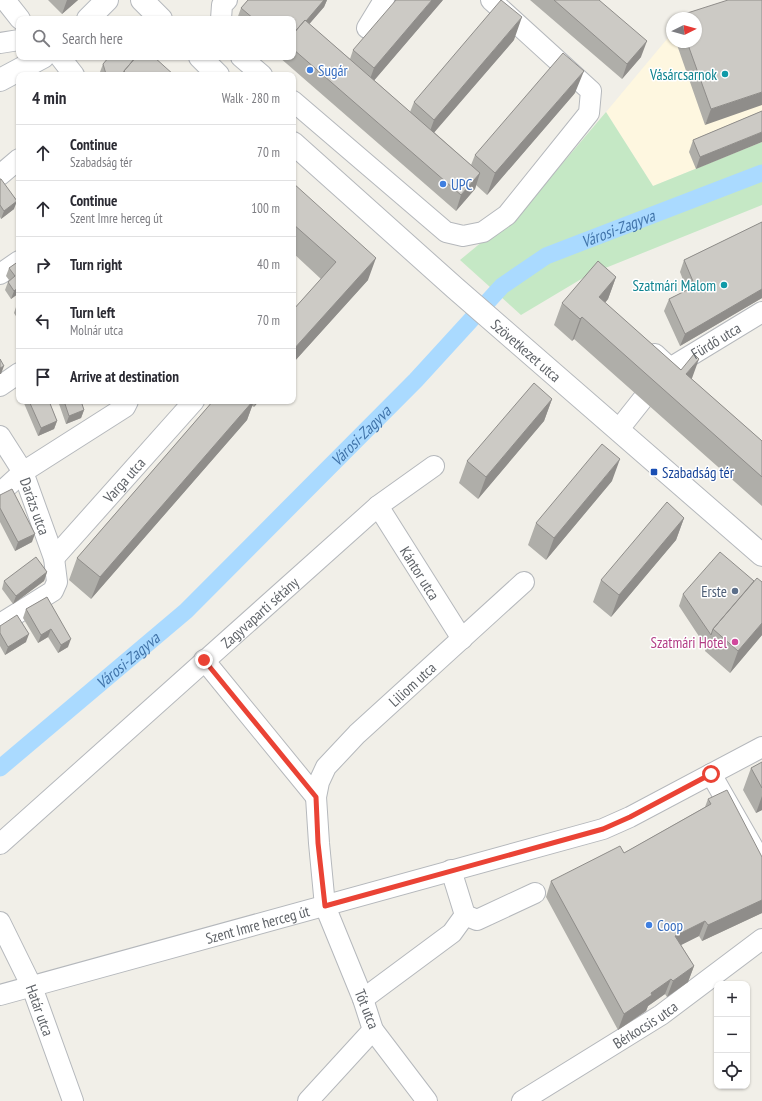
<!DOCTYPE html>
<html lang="en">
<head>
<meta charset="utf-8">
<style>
	body { margin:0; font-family:"PT Sans Narrow",sans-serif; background:#f7f7f7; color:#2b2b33 }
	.controls { position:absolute; right:12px; bottom:12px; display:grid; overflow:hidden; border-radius:8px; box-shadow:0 1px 3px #0004 }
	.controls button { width:36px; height:36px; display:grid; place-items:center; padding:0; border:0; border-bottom:1px solid #e1e1e2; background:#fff; color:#2b2b33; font:20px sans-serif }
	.compass { position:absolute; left:666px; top:12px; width:36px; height:36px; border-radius:50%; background:#fff; box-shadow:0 1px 3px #0004; rotate:85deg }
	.stop { position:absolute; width:12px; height:12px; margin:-9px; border:3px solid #ea4335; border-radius:50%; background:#fff }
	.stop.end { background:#ea4335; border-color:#fff; box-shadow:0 1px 4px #0008 }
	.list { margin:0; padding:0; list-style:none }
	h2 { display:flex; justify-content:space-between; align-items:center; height:52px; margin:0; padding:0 16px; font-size:17px }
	h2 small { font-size:13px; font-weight:400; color:#7c7c81 }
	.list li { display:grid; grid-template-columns:26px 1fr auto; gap:12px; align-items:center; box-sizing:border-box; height:56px; padding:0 16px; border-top:1px solid #e1e1e2 }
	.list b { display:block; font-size:15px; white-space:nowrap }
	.list p { margin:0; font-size:13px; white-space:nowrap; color:#7c7c81 }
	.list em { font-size:13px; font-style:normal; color:#7c7c81 }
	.icon { flex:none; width:22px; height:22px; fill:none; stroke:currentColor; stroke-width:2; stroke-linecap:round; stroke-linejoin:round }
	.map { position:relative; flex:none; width:762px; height:1101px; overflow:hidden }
	.search { position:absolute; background:#fff; box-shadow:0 1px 3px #0004; left:16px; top:16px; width:280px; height:44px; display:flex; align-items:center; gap:10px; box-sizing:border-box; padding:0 14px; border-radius:8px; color:#7c7c81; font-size:15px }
	.panel { position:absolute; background:#fff; box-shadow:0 1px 3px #0004; left:16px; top:72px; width:280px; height:332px; border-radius:8px }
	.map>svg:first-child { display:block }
	.commercial { fill:#fef7e0 }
	.green { fill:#c5e8c5 }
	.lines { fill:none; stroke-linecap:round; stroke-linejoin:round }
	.canal { stroke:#aadaff; stroke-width:17 }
	.minor-casing { stroke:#b5b8bc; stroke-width:22 }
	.tertiary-casing { stroke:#b5b8bc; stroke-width:24 }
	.secondary-casing { stroke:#b6babf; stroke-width:24 }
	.minor { stroke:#fff; stroke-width:20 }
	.tertiary { stroke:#fff; stroke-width:22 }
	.secondary { stroke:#fff; stroke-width:22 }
	.wall { fill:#afaea9 }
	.shaded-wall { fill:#8f8d8a }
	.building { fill:#cccac5; stroke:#8f8d8a }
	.route { stroke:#ea4335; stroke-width:5 }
	.shop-dot { fill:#3f7fe0; stroke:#fff; stroke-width:1.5 }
	.culture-dot { fill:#0f9aa8; stroke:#fff; stroke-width:1.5 }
	.transit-dot { fill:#1a4fb4; stroke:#fff; stroke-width:1.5 }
	.service-dot { fill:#5c6f8a; stroke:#fff; stroke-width:1.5 }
	.hotel-dot { fill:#d1479c; stroke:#fff; stroke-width:1.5 }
	.labels { text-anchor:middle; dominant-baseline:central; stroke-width:3; stroke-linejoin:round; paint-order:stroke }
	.shop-label { font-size:15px; fill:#366cbe; stroke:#fff; text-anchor:start }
	.culture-label { font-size:15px; fill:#0d838f; stroke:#fff; text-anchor:end }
	.street-label { font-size:15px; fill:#5f6368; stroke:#fff }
	.transit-label { font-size:15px; fill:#164399; stroke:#fff; text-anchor:start }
	.service-label { font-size:15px; fill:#4e5e75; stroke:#fff; text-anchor:end }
	.hotel-label { font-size:15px; fill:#b23c85; stroke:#fff; text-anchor:end }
	.water-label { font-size:16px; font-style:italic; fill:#4174aa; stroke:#fff }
</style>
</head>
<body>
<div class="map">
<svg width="762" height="1101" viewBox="0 0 762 1101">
	<rect width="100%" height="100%" fill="#f1efe8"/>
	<path class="commercial" d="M762,3V142L653,186L606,112L672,33V42H696Z"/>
	<path class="green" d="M606,112L653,186L762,142V205L588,275L521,315L460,260L528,204Z"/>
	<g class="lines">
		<path class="canal" id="s1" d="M0,768L186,611L416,380L502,286L546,256L762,173"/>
		<defs>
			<g id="minor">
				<path d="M5,0L20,19"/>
				<path d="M221,19L222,5L227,0"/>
				<path d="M367,28L384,0"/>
				<path d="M0,43L19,40"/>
				<path d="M60,57L74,75"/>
				<path d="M241,57L262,75"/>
				<path d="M293,101L446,232L463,236L483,232L507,215L589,113L591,91L491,0"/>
				<path d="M0,175L19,159"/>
				<path d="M0,274L19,261"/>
				<path id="s2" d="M655,354L670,368L762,312"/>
				<path d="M0,386L19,373"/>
				<path d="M619,429L642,400"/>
				<path id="s3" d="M0,436L23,472L54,558L57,582L53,591L0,624"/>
				<path d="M0,493L23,472L125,407L128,401"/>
				<path id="s4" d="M378,506L462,639"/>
				<path id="s5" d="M54,558L194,401"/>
				<path d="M204,660L316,797"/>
				<path d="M711,774L762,863"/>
				<path id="s6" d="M0,844L378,506L434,466"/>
				<path d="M451,870L465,915L477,920L535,893"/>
				<path id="s7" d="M0,922L32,987L73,1101"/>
				<path id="s8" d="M0,995L603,829L630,817L762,747"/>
				<path d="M363,999L452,933L465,915"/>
				<path d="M308,1101L373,1030"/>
				<path id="s9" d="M427,1101L373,1030L363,999L325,906L319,843L316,797L319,782L326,767L357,734L524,582"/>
				<path id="s10" d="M522,1101L661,1015L762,939"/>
			</g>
			<g id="tertiary">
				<path d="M142,0L161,19"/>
				<path d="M200,57L218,75"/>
				<path id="s11" d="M293,143L455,288L762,555"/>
			</g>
			<path id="secondary" d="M88,19L107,0
				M0,80L43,57"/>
		</defs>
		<use href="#minor" class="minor-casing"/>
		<use href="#tertiary" class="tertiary-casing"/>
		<use href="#secondary" class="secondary-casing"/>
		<use href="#minor" class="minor"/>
		<use href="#tertiary" class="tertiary"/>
		<use href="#secondary" class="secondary"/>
	</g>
	<path class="wall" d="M48,0H78L62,14Z
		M248,0H327L324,7L309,24L350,59L353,50L443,0L374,80L410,112L414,102L514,40L434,132L471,165L475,155L575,93L487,195L476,185L475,189L456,211L279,57H293V19H237L241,8Z
		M530,0H599L641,57L622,79Z
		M762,0L705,125L676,42H696V18H678V16Z
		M135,58L174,75H101L100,72L103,64Z
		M762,111L696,169L689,152L693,140Z
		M0,179L14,209L1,219L0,217Z
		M293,183L368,280L293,363V310L321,279L293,253Z
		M762,222V298L680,346L664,311L669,299L687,290L680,272L684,260Z
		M19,261V293L11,299L5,290L8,282L9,280L6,276L9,268Z
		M616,277L608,299L605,303L762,441V506L574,339L572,341L554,325L562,303Z
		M19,303V321L14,313L17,304Z
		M552,399L544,421L478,499L459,483L467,461Z
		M23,401H49L57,421L54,429L38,436Z
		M58,401H81L84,410L81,418L66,424Z
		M213,401H259L254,407L252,406L247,420L91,599L69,580L77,558Z
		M612,481L546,560L528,545L536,523Z
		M0,495L32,542L15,551L0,522Z
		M684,518L676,540L611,617L593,602L601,580Z
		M47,572L44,581L13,604L2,589L4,581Z
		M683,594L762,635L730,673L705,651L706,647L679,606Z
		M47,597L68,647L58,653L48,637L38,643L23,618L26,609Z
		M0,626L26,642L5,655L0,646Z
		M762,762V810L756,813L743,790L751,768Z
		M708,799L762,857V913L702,941L699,936L681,945L694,966L688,982L667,997L665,994L648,1006L646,1011L618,1030L546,897L551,881L624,853L705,807Z"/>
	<path class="shaded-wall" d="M67,0H78L62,14Z
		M324,0H327L324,7L293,43V36Z
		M432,0H443L366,90L374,68Z
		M522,17L514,40L426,142L434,120Z
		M647,41L641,57L622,79L627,64Z
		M584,71L575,93L487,195L495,173Z
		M762,92V105L705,125L711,109Z
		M762,132V142L696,169L700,157Z
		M480,173L475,189L456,211L461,195Z
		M17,201L14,209L1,219L4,211Z
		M376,258L368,280L293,363V350Z
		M616,277L608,299L591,319L599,297Z
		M19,287V293L11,299L14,291Z
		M762,289V298L680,346L685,334Z
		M582,317L574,339L572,341L580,319Z
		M699,359L691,381L686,374Z
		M4,366L1,374H0V368Z
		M552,399L544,421L478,499L486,477Z
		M253,401H254L247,420L91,599L100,577Z
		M256,401H259L254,407Z
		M84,410L81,418L66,424L69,416Z
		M57,421L54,429L38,436L41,428Z
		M620,459L612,481L546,560L554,538Z
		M684,518L676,540L611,617L619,595Z
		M35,534L32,542L15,551L18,542Z
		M47,572L44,581L13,604L16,596Z
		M762,623V635L730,673L738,651Z
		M51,629L48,637L38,643L41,635Z
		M29,634L26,642L5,655L8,647Z
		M71,639L68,647L58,653L61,645Z
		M762,796V810L756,813Z
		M762,900V913L702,941L708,925Z
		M705,921L699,936L669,951L675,936Z
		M694,966L688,982L667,997L673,981Z
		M671,979L665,994L648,1006L646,1011L618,1030L624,1014L651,993Z"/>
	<path class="building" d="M248,0H324L306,21L305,20L293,34V19H254L241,8Z
		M396,0H432L374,68L353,50Z
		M501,0L522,17L434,120L414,102Z
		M554,0H599L647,41L627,64Z
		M728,0H762V92L711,109L687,42H696V18H679L678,16Z
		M305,20L480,173L461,195L293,49V34Z
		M563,53L584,71L495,173L475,155Z
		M109,57H133L135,58L124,71L122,75H108L106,74L103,64Z
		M136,57H154L174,75H128L124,71Z
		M762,111V132L700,157L693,140Z
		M0,179H1L17,201L4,211L0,205Z
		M293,183L376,258L293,350V310L336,262L293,224Z
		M762,222V289L685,334L669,299L695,286L684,260Z
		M19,261V287L14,291L8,282L15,276L9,268Z
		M598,261L616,277L599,297L681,370L694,354L699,359L686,374L762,441V477L582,317L580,319L562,303Z
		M0,359L4,366L0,368Z
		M534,383L552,399L486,477L467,461Z
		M29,401H49L57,421L41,428Z
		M64,401H81L84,410L69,416Z
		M213,401H253L100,577L77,558Z
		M602,444L620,459L554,538L536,523Z
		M12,489L35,534L18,542L0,508V495Z
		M667,502L684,518L619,595L601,580Z
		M720,552L754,581L713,629L711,635L683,594Z
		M36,557L47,572L16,596L4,581Z
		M757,578L762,582V623L738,651L713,629Z
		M47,597L71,639L61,645L51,629L41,635L26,609Z
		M17,615L29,634L8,647L0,633V626Z
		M762,762V788L751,768Z
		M727,790L762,857V900L708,925L705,921L675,936L694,966L673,981L671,979L651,993L652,995L624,1014L551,881L620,846L624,853L711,804L708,799Z"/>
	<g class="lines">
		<path class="route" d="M204,660L316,797L318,843L325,906L603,829L630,817L711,774"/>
	</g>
	<g class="shop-dot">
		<circle cx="310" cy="70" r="4"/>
		<circle cx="443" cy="184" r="4"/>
		<circle cx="649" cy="925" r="4"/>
	</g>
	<g class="culture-dot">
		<circle cx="725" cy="74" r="4"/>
		<circle cx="724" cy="285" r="4"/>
	</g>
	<rect class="transit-dot" x="650" y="468" width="8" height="8" rx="2"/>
	<circle class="service-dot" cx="735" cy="591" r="4"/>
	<circle class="hotel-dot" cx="735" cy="642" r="4"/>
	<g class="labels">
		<g class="shop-label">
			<text x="318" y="70">Sugár</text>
			<text x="451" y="184">UPC</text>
			<text x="657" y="925">Coop</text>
		</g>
		<g class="culture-label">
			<text x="717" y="74">Vásárcsarnok</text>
			<text x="716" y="285">Szatmári Malom</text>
		</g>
		<g class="street-label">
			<text stroke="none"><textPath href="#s2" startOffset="74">Fürdő utca</textPath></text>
			<text stroke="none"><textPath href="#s11" startOffset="312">Szövetkezet utca</textPath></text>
			<text stroke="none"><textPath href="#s5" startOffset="105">Varga utca</textPath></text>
			<text stroke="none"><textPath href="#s3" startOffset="79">Darázs utca</textPath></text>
			<text stroke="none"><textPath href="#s4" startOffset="79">Kántor utca</textPath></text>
			<text stroke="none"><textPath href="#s6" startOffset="348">Zagyvaparti sétány</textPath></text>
			<text stroke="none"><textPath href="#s9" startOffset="483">Liliom utca</textPath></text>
			<text stroke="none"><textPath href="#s8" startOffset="267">Szent Imre herceg út</textPath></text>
			<text transform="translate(367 1009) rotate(68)">Tót utca</text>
			<text stroke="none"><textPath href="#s7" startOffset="97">Határ utca</textPath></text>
			<text stroke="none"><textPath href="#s10" startOffset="145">Bérkocsis utca</textPath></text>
		</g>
		<g class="transit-label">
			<text x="662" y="472">Szabadság tér</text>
		</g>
		<g class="service-label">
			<text x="727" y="591">Erste</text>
		</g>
		<g class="hotel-label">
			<text x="727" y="642">Szatmári Hotel</text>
		</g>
		<g class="water-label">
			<text stroke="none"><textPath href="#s1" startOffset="827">Városi-Zagyva</textPath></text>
			<text stroke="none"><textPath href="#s1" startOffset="491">Városi-Zagyva</textPath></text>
			<text stroke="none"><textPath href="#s1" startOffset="167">Városi-Zagyva</textPath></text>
		</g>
	</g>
</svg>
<div class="controls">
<button>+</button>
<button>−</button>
<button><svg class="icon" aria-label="locate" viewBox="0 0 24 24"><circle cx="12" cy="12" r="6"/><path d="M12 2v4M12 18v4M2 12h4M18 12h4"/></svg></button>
</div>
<svg class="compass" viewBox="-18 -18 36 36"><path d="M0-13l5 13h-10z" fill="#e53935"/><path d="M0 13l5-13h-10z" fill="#7c7c81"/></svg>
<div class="stop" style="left:711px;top:774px"></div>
<div class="stop end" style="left:204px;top:660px"></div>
<div class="search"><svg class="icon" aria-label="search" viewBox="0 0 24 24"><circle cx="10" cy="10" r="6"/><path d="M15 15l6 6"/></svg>Search here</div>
<section class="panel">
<h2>4 min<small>Walk · 280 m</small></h2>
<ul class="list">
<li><svg class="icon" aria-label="ahead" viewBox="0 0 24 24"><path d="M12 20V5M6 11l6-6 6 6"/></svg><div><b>Continue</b><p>Szabadság tér</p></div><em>70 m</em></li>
<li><svg class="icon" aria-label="ahead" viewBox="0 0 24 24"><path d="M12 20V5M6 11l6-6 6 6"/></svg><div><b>Continue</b><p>Szent Imre herceg út</p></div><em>100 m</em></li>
<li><svg class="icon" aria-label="right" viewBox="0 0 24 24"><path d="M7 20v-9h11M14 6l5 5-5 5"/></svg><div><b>Turn right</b></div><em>40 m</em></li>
<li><svg class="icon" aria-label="left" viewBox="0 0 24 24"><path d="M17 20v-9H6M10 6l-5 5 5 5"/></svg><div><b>Turn left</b><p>Molnár utca</p></div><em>70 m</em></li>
<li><svg class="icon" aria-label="arrive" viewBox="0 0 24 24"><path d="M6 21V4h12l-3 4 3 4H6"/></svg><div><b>Arrive at destination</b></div></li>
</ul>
</section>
</div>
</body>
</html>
